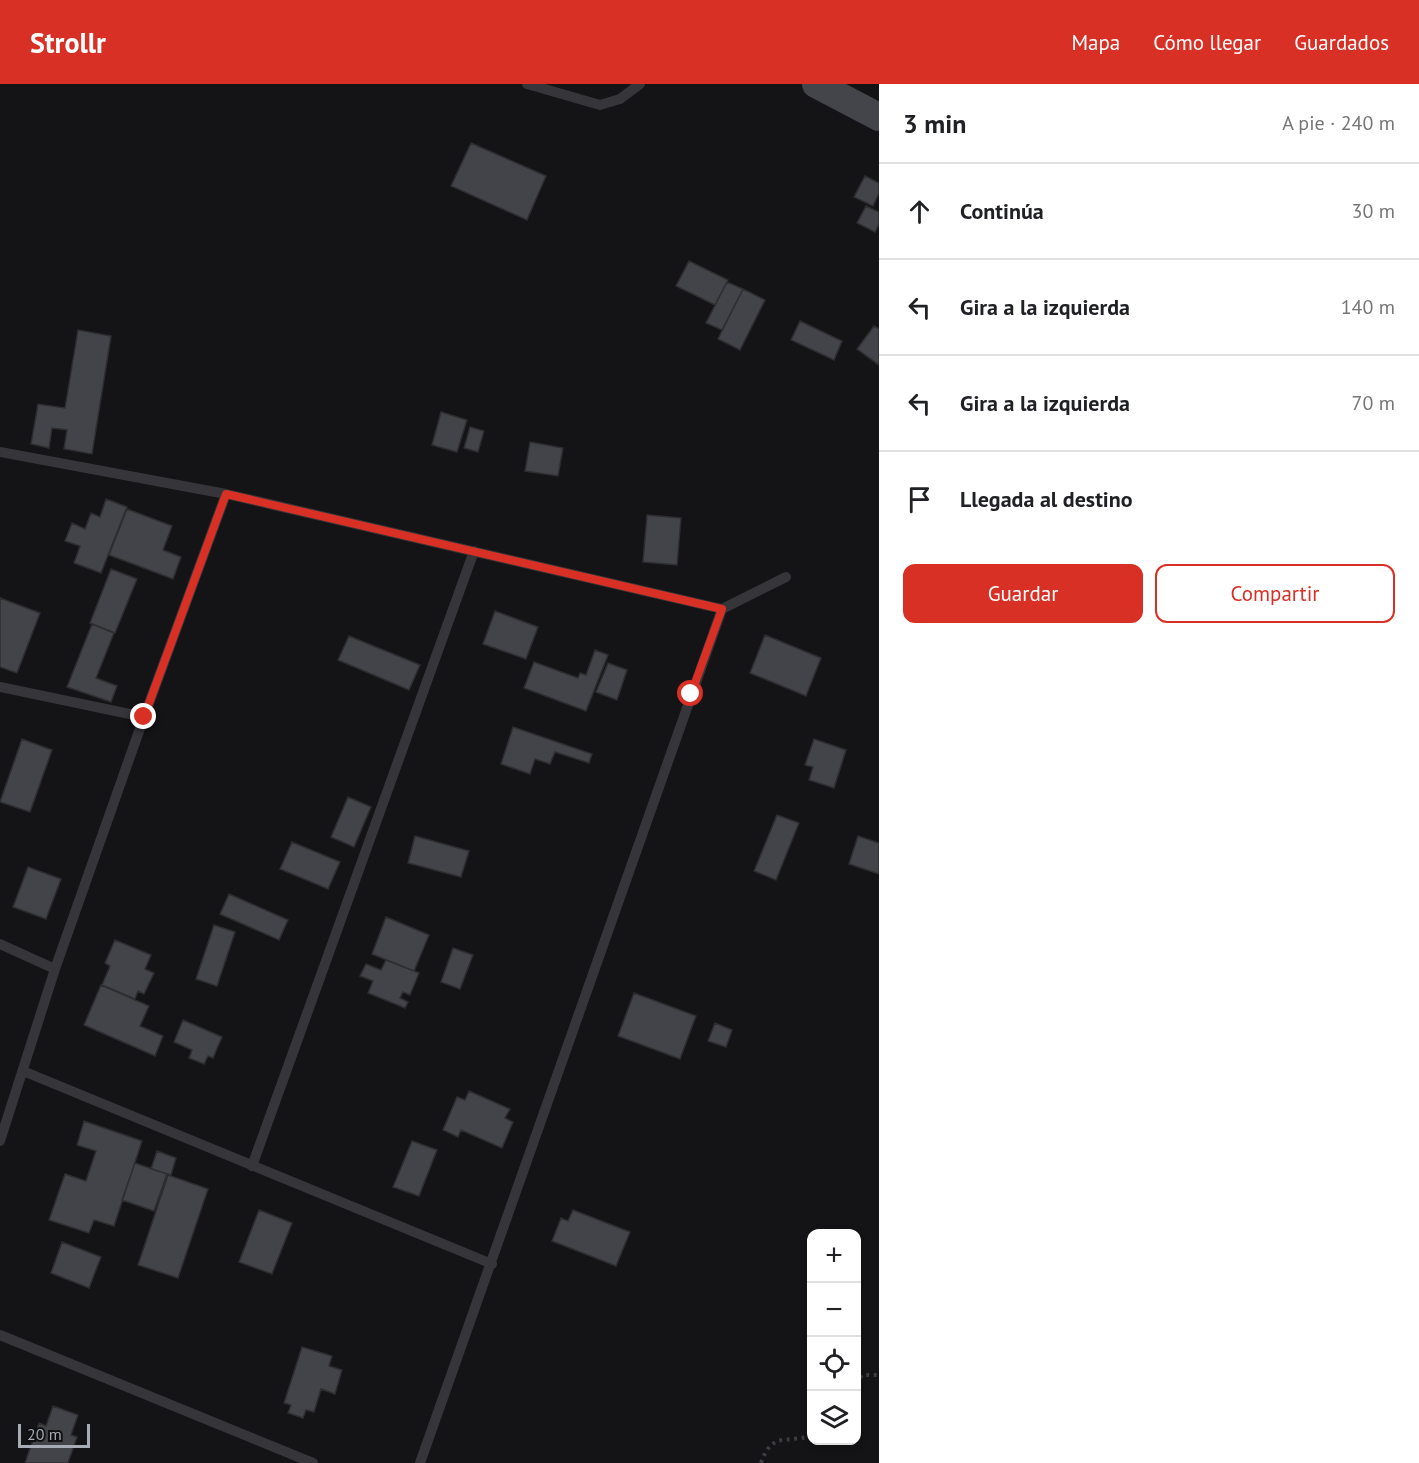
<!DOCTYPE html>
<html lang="es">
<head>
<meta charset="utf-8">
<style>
	body { margin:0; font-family:"PT Sans",sans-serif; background:#f2f2f2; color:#202124 }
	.controls { position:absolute; right:18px; bottom:18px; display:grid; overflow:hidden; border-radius:12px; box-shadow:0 3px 9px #0003 }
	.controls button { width:54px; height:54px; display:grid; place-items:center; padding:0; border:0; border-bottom:2px solid #e0e0e0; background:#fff; color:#202124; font:30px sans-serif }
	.scale { position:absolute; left:18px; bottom:15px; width:72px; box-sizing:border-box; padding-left:6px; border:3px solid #a7abb5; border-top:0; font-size:16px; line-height:21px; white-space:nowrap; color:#a7abb5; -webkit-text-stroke:4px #0f0f11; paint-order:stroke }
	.stop { position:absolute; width:18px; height:18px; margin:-14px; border:4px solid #d93025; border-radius:50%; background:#fff }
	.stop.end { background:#d93025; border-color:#fff; box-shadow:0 2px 6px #0008 }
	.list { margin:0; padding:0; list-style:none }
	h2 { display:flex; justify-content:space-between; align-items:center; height:78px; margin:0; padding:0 24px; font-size:26px }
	h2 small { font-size:20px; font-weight:400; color:#757577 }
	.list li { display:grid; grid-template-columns:39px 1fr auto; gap:18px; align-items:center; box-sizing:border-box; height:96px; padding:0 24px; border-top:2px solid #e0e0e0 }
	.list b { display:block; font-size:22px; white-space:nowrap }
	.list em { font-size:20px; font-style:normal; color:#757577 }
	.actions { display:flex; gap:12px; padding:18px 24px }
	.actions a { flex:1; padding:14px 0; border:2px solid #d93025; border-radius:12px; text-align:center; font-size:21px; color:#d93025 }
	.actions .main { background:#d93025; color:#fff }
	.icon { flex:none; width:33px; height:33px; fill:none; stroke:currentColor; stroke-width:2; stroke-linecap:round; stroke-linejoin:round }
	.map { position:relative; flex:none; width:879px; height:1379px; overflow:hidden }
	header { display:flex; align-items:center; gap:36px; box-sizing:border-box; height:84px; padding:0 30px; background:#d93025; color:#fff }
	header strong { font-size:28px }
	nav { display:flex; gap:33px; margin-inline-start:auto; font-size:21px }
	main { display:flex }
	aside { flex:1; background:#fff }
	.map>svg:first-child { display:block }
	.building { fill:#434449; stroke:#2e2e31; stroke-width:1.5 }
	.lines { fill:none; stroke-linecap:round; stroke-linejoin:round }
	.path { stroke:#3c3d41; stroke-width:4; stroke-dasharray:3 4.5; stroke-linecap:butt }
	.service { stroke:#36363a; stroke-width:10 }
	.secondary { stroke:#44454a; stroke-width:28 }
	.route { stroke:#d93025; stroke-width:8 }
</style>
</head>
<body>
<header>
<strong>Strollr</strong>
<nav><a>Mapa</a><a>Cómo llegar</a><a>Guardados</a></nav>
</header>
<main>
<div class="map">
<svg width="879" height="1379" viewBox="0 0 879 1379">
	<rect width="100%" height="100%" fill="#141416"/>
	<path class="building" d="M471,59L546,92L527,136L451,102Z
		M865,92L879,99V109L873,122L854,113Z
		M866,122L879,128V140L875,148L857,139Z
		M689,177L728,196L715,221L676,202Z
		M727,198L743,205L722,246L706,239Z
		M743,205L765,216L740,266L718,255Z
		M800,237L842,257L834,276L791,256Z
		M874,242L879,245V281L857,265Z
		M78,246L111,252L92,370L64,365L67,346L52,344L49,364L31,360L38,320L65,324Z
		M441,328L467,336L457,368L432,361Z
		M470,343L484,347L478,368L464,364Z
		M530,358L563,364L558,392L525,387Z
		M106,415L127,423L101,489L74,479L80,462L65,457L72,439L85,445L91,429L100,433Z
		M127,425L172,442L163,466L181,473L173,495L109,471Z
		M647,431L681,434L677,481L643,478Z
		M111,485L137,495L115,549L90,539Z
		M0,514L40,529L17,589L0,583Z
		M495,527L538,543L526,575L483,560Z
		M92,540L114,549L96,594L117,602L111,618L67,603Z
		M765,551L821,574L806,612L750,589Z
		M349,552L420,581L409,606L338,576Z
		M595,566L608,571L586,627L524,604L534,578L578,594L580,589L586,591Z
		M608,579L627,586L617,616L596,608Z
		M513,643L592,670L589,679L555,668L550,680L535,675L530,690L501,680Z
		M22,655L52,666L30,728L0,718Z
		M814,655L846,666L834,704L809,696L813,683L805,681Z
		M348,713L371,723L354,763L331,753Z
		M777,731L799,739L776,796L754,787Z
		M415,752L469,767L461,793L408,779Z
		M858,752L879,759V790L849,780Z
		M292,758L340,778L328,805L280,785Z
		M28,783L61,795L46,835L13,823Z
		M229,810L288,836L279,856L220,830Z
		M386,833L429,851L414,887L372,870Z
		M214,841L235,848L217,902L196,895Z
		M115,856L151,871L145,885L154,889L144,910L138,907L135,915L102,901L110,882L105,879Z
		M453,864L473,871L460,905L441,898Z
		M386,876L419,889L410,911L403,908L400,914L408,918L405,924L368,909L373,897L360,892L366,880L381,886Z
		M101,901L149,922L140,942L163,952L155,972L84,941Z
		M634,909L696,932L680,975L618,952Z
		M183,936L222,953L213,974L208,972L204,980L189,974L192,966L174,958Z
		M715,939L732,946L726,963L708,957Z
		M469,1007L510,1025L505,1034L513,1038L502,1064L461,1046L458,1053L443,1046L457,1013L465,1016Z
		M84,1037L142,1057L114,1142L94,1136L89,1149L49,1136L65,1090L86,1097L96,1067L77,1061Z
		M412,1057L437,1066L419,1112L393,1103Z
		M157,1067L176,1074L171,1091L151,1085Z
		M135,1079L167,1090L154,1127L122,1116Z
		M168,1091L208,1105L178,1194L138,1181Z
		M259,1126L292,1139L272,1190L239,1178Z
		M573,1126L630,1148L616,1182L552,1157L561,1134L568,1137Z
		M62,1158L101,1173L89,1204L51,1189Z
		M302,1263L332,1272L329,1282L342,1286L335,1310L321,1305L314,1328L306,1326L303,1334L288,1329L291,1321L284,1319Z
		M53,1322L78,1331L71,1351L77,1353L68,1379H25L39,1339L46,1342Z"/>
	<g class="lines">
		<path class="path" d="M856,1300L862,1291H879
			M761,1379C772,1348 784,1359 812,1352"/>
		<path class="service" d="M527,0L600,21L620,15L640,0
			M0,368L226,410L722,525L420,1379
			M722,525L786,493
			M0,603L144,633
			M0,860L55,885
			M23,987L492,1180
			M0,1057L55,885L144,633L226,410
			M252,1082L474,467
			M0,1251L313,1379"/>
		<path class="secondary" d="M816,0L879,33"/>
	</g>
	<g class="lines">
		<path class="route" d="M144,633L226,410L722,525L691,610"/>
	</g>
</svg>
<div class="controls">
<button>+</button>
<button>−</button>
<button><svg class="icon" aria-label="locate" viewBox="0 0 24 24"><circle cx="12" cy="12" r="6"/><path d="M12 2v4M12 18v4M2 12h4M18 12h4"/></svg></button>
<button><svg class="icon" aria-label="layers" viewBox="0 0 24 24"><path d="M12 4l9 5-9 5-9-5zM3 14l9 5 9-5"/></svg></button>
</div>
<div class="scale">20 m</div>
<div class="stop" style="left:691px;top:610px"></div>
<div class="stop end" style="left:144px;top:633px"></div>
</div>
<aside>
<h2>3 min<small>A pie · 240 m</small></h2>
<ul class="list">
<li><svg class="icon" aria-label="ahead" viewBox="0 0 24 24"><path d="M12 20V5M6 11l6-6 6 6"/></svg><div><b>Continúa</b></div><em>30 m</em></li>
<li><svg class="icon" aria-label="left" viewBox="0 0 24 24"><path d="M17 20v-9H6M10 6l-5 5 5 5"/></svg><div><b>Gira a la izquierda</b></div><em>140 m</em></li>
<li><svg class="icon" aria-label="left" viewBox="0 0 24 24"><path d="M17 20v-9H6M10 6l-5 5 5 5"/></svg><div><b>Gira a la izquierda</b></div><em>70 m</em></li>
<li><svg class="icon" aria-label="arrive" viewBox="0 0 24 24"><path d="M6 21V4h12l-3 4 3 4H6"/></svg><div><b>Llegada al destino</b></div></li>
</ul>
<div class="actions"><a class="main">Guardar</a><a>Compartir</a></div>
</aside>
</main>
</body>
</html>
